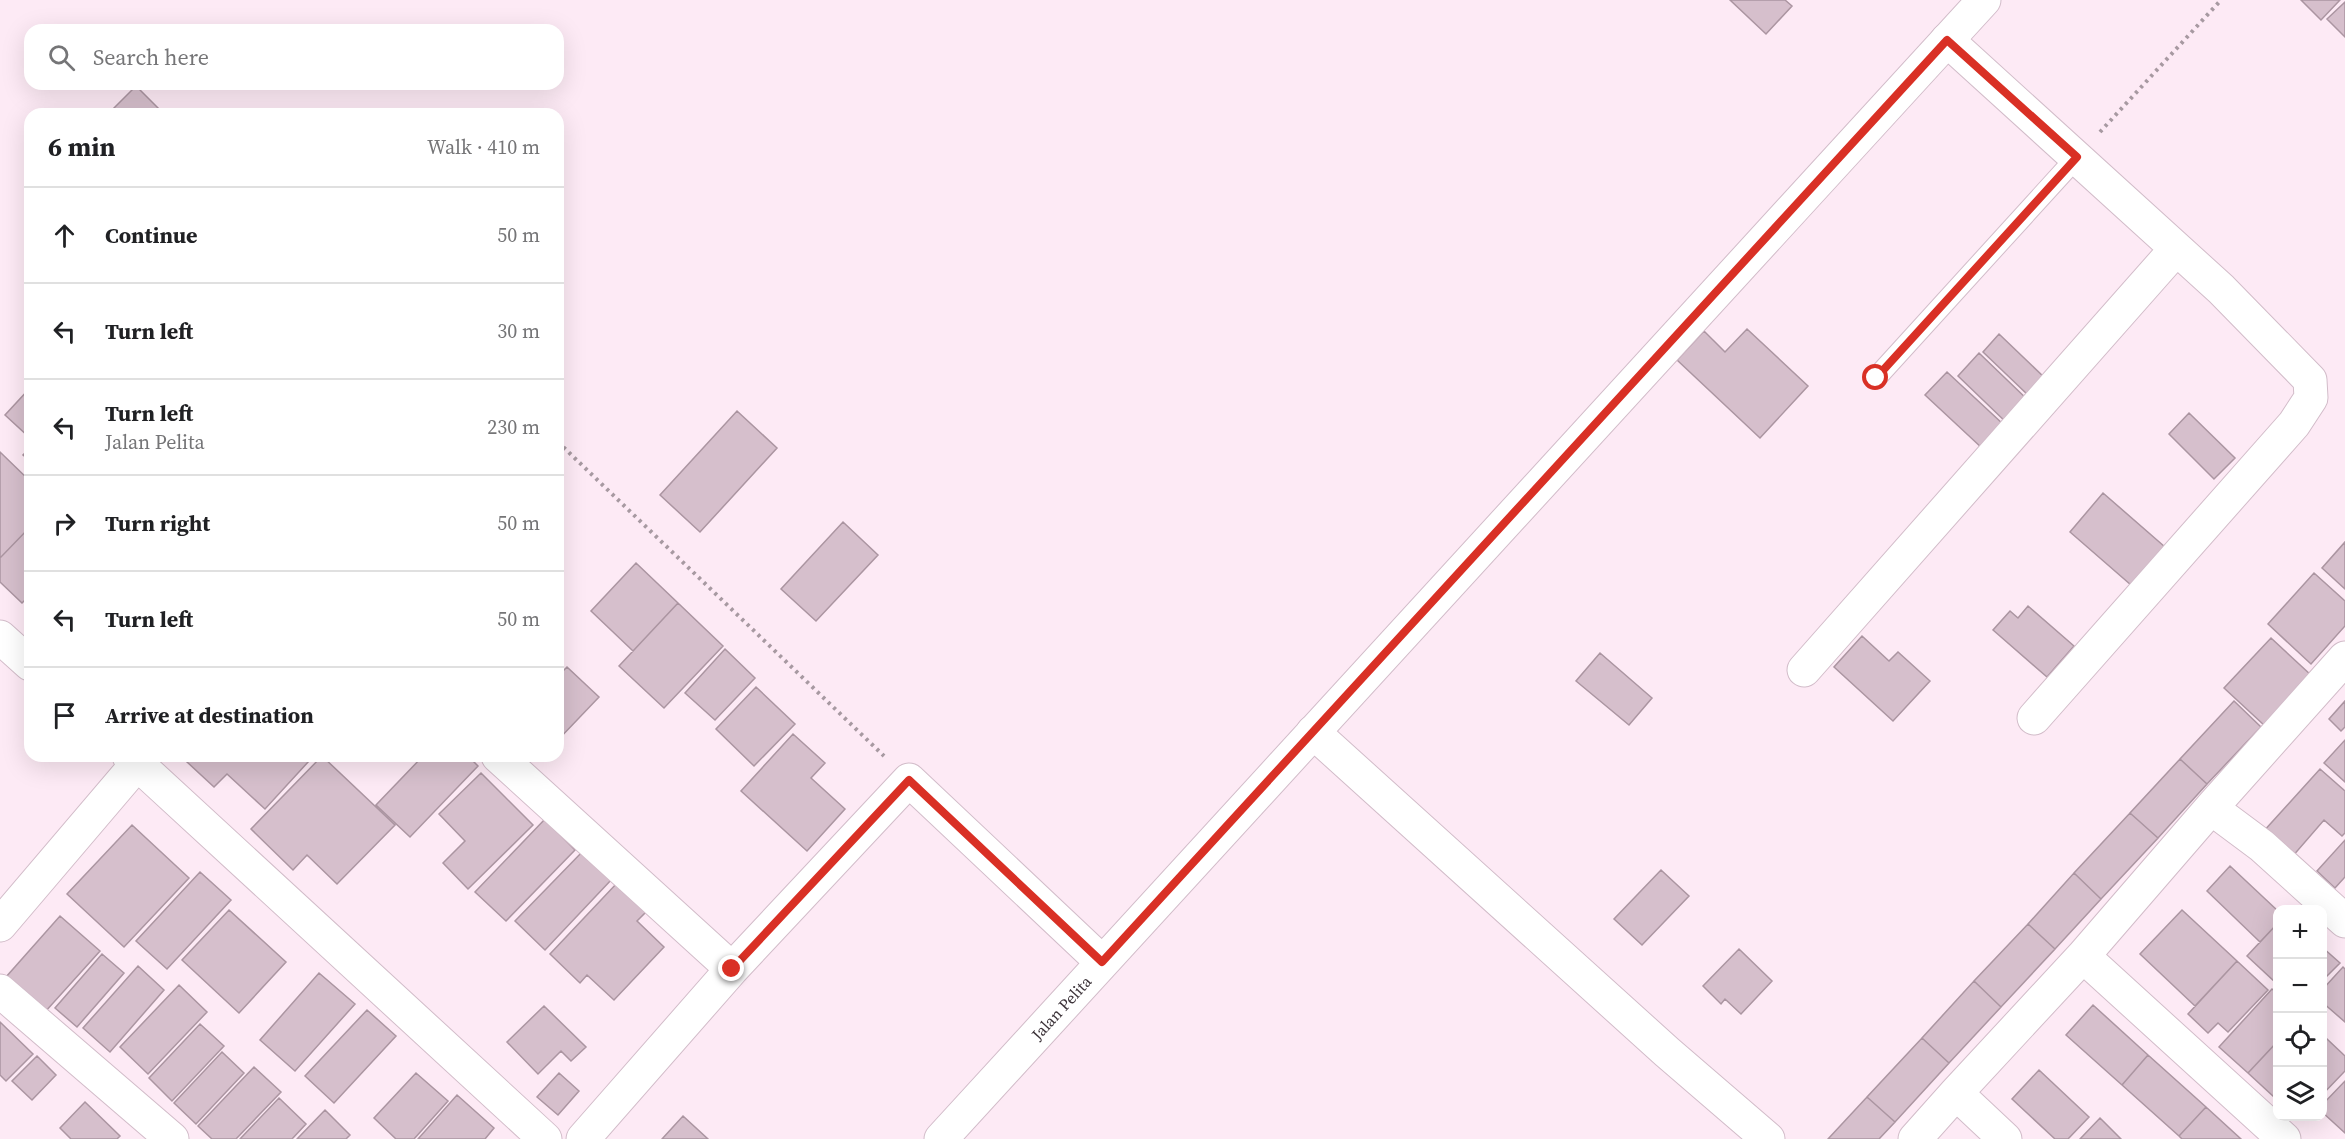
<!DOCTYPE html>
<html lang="en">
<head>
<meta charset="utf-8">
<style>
	body { margin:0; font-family:"Source Serif 4",serif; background:#f2f2f2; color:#202124 }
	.controls { position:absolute; right:18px; bottom:18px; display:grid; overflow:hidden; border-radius:12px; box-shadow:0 6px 24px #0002 }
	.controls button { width:54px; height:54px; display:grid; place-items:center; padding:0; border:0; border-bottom:2px solid #e0e0e0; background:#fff; color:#202124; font:30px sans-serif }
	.stop { position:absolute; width:18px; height:18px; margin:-14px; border:4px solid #d93025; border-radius:50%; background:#fff }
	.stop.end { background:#d93025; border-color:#fff; box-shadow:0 2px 6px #0008 }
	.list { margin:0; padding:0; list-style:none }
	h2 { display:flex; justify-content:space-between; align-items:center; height:78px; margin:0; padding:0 24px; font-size:26px }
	h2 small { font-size:20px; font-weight:400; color:#757577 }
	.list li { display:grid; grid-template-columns:39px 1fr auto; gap:18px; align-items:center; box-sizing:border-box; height:96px; padding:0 24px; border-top:2px solid #e0e0e0 }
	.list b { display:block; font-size:22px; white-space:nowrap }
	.list p { margin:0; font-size:20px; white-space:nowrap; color:#757577 }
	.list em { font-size:20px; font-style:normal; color:#757577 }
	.icon { flex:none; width:33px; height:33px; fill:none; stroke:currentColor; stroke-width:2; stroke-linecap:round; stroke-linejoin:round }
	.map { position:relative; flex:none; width:2345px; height:1139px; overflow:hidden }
	.search { position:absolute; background:#fff; box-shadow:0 6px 24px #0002; left:24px; top:24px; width:540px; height:66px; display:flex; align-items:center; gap:15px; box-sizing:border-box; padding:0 21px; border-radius:18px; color:#757577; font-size:22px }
	.panel { position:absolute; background:#fff; box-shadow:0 6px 24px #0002; left:24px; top:108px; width:540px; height:654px; border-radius:18px }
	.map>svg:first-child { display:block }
	.building { fill:#d6bfcc; stroke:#ab95a1; stroke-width:1.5 }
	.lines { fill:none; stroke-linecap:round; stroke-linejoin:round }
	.service-casing { stroke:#d2bcc9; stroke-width:22 }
	.minor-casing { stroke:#d2bcc9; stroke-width:35 }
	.tertiary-casing { stroke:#d2bcc9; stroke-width:35 }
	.path { stroke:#a799a1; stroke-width:4; stroke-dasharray:3 4.5; stroke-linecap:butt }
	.service { stroke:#fff; stroke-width:20 }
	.minor { stroke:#fff; stroke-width:33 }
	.tertiary { stroke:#fff; stroke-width:33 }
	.route { stroke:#d93025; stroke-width:8 }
	.labels { text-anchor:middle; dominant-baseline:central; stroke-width:4.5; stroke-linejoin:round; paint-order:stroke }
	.street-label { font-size:16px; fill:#3d343a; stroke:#fdeaf5 }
</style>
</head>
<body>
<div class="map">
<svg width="2345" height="1139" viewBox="0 0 2345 1139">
	<rect width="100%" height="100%" fill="#fdeaf5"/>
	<path class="building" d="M1730,0H1785L1792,6L1766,34Z
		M2301,0H2340L2321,20Z
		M2345,2V37L2327,19Z
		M136,86L164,114H108Z
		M1747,329L1808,386L1760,438L1677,360L1704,331L1725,352Z
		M1999,334L2046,379L2029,396L1983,352Z
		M1979,353L2031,403L2010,426L1958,376Z
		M1947,372L2004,425L1983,449L1925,395Z
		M30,388V438L5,415Z
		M737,411L777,448L700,532L660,495Z
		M2189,413L2235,458L2214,479L2169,434Z
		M30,448V461L23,455Z
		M0,452L30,481V527L0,558Z
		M2103,493L2165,547L2131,585L2070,532Z
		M843,522L878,555L816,621L781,589Z
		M30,527V595L22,603L0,582V558Z
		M2345,542V589L2322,568Z
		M636,563L678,603L633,651L591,611Z
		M2314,573L2345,601V626L2311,664L2268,624Z
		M678,603L723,646L664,708L619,666Z
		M2028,606L2074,646L2047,677L1993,630L2010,611L2018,618Z
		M1862,636L1889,661L1898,652L1930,681L1893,721L1834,667Z
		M2271,638L2312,676L2265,726L2224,688Z
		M725,649L755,678L715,720L685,693Z
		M1600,653L1652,698L1629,725L1576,681Z
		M567,667L599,697L558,740V676Z
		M756,687L795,724L754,766L716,729Z
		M2234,701L2261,727L2207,784L2180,759Z
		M2345,701V727L2341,731L2329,719Z
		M793,734L825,763L811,778L845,809L807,851L741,791Z
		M2345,740V782L2324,763Z
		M193,756H304L309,761L265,809L227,774L214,787L187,762Z
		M322,756L395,825L337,884L307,855L293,870L251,829Z
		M423,756H468L478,766L410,837L376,805Z
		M2180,759L2207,784L2158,838L2130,813Z
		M2320,769L2345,791V833L2342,836L2324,820L2292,857L2263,832Z
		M481,773L533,825L468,889L443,863L465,841L439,814Z
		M2130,813L2158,838L2101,899L2074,873Z
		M545,819L575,850L506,921L475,892Z
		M132,825L189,878L124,947L67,894Z
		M2345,840V877L2335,888L2317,871Z
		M583,851L612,879L545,950L515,921Z
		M2230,866L2278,911V923L2260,942L2207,891Z
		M1661,870L1689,896L1642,945L1614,919Z
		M200,872L231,900L167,969L136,941Z
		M2074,873L2101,899L2055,949L2028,924Z
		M618,882L648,910L637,921L664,947L614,1000L587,975L580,983L550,954Z
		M229,910L286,962L239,1013L182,960Z
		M2182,910L2237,961L2195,1006L2140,954Z
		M60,916L100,951L45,1012L6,977Z
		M2278,923V980L2275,982L2247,956Z
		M2028,924L2055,949L2001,1007L1974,981Z
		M2322,947L2340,963L2322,981Z
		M1739,949L1772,981L1741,1014L1725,999L1721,1004L1703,986Z
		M102,954L124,973L77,1027L55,1008Z
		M2237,961L2268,990L2228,1032L2218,1023L2208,1033L2188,1014Z
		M138,966L164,990L110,1052L83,1028Z
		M2343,967L2345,969V1022L2322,1002V990Z
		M319,973L355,1004L295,1071L260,1040Z
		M1974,981L2001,1007L1949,1063L1922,1038Z
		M179,985L207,1012L148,1074L120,1047Z
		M2272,989L2278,994V1041L2248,1073L2219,1047Z
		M2093,1005L2148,1055L2122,1085L2066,1035Z
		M544,1006L586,1047L571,1061L561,1051L538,1074L507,1042Z
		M367,1010L396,1036L334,1103L305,1076Z
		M0,1022L33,1054L6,1081L0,1075Z
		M200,1024L224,1046L172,1101L149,1078Z
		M1922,1038L1949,1063L1895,1122L1867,1097Z
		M2327,1039L2345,1056V1071L2322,1095V1043Z
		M2278,1041V1093L2274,1097L2248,1073Z
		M222,1052L244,1073L196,1124L174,1103Z
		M2148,1055L2206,1107L2179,1136L2122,1085Z
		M37,1056L56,1075L32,1100L12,1081Z
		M254,1067L281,1092L236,1139H212L198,1126Z
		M2039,1070L2089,1117L2068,1139H2055L2012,1099Z
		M416,1073L448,1101L414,1139H396L374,1118Z
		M559,1073L579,1091L558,1115L537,1097Z
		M2345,1081V1133L2322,1112V1105Z
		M457,1095L494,1128L485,1139H418Z
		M1867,1097L1895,1122L1879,1139H1828Z
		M279,1098L306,1124L292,1139H240Z
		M85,1102L120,1136L117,1139H71L60,1128Z
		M2206,1107L2241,1139H2182L2179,1136Z
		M325,1110L350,1135L346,1139H297Z
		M683,1116L708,1139H662Z
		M2100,1118L2121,1139H2080Z"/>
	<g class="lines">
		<defs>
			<path id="service" d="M1876,378L2077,157"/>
			<path id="minor" d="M1947,40L2221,289L2310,380L2311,398L2294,424L2034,718
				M0,637L30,664
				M1804,670L2176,249
				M1313,732L1667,1052L1768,1139
				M129,756L545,1139
				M498,756L732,969L583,1139
				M2211,808L2345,658
				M0,925L137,764
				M2083,956L2284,1139
				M732,969L909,780L1102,962
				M0,991L172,1139
				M1915,1139L1956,1093
				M2005,1139L1956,1093L2083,956L2211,808L2262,846L2345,921"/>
			<g id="tertiary">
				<path id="s1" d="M941,1139L1984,0"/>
			</g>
		</defs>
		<use href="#service" class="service-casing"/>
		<use href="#minor" class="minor-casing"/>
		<use href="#tertiary" class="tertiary-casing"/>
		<path class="path" d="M2100,132L2221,0
			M558,442L884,756"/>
		<use href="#service" class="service"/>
		<use href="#minor" class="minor"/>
		<use href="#tertiary" class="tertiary"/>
	</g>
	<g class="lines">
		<path class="route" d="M732,969L909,780L1102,962L1947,40L2077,157L1876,378"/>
	</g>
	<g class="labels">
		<g class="street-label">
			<text stroke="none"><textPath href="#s1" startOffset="178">Jalan Pelita</textPath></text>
		</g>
	</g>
</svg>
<div class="controls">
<button>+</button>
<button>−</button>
<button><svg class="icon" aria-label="locate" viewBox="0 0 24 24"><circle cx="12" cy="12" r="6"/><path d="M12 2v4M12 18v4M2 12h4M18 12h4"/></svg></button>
<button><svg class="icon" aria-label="layers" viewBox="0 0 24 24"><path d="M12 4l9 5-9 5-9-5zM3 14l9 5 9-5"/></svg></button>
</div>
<div class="stop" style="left:1876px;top:378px"></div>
<div class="stop end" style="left:732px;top:969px"></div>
<div class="search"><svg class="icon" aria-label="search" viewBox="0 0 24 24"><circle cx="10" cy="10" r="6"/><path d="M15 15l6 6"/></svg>Search here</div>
<section class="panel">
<h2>6 min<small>Walk · 410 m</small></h2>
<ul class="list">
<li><svg class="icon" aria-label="ahead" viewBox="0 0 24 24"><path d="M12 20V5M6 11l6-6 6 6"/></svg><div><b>Continue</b></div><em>50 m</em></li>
<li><svg class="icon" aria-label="left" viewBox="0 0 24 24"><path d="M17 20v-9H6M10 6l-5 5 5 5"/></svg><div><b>Turn left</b></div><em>30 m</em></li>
<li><svg class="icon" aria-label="left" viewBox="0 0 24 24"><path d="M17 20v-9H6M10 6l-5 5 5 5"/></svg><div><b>Turn left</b><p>Jalan Pelita</p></div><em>230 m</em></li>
<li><svg class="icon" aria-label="right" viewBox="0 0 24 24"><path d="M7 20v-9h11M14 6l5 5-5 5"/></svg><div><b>Turn right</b></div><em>50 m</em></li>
<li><svg class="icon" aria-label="left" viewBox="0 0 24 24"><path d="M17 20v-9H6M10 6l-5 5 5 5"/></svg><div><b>Turn left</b></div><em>50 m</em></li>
<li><svg class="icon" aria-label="arrive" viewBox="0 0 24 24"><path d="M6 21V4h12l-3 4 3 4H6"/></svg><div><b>Arrive at destination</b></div></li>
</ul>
</section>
</div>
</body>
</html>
